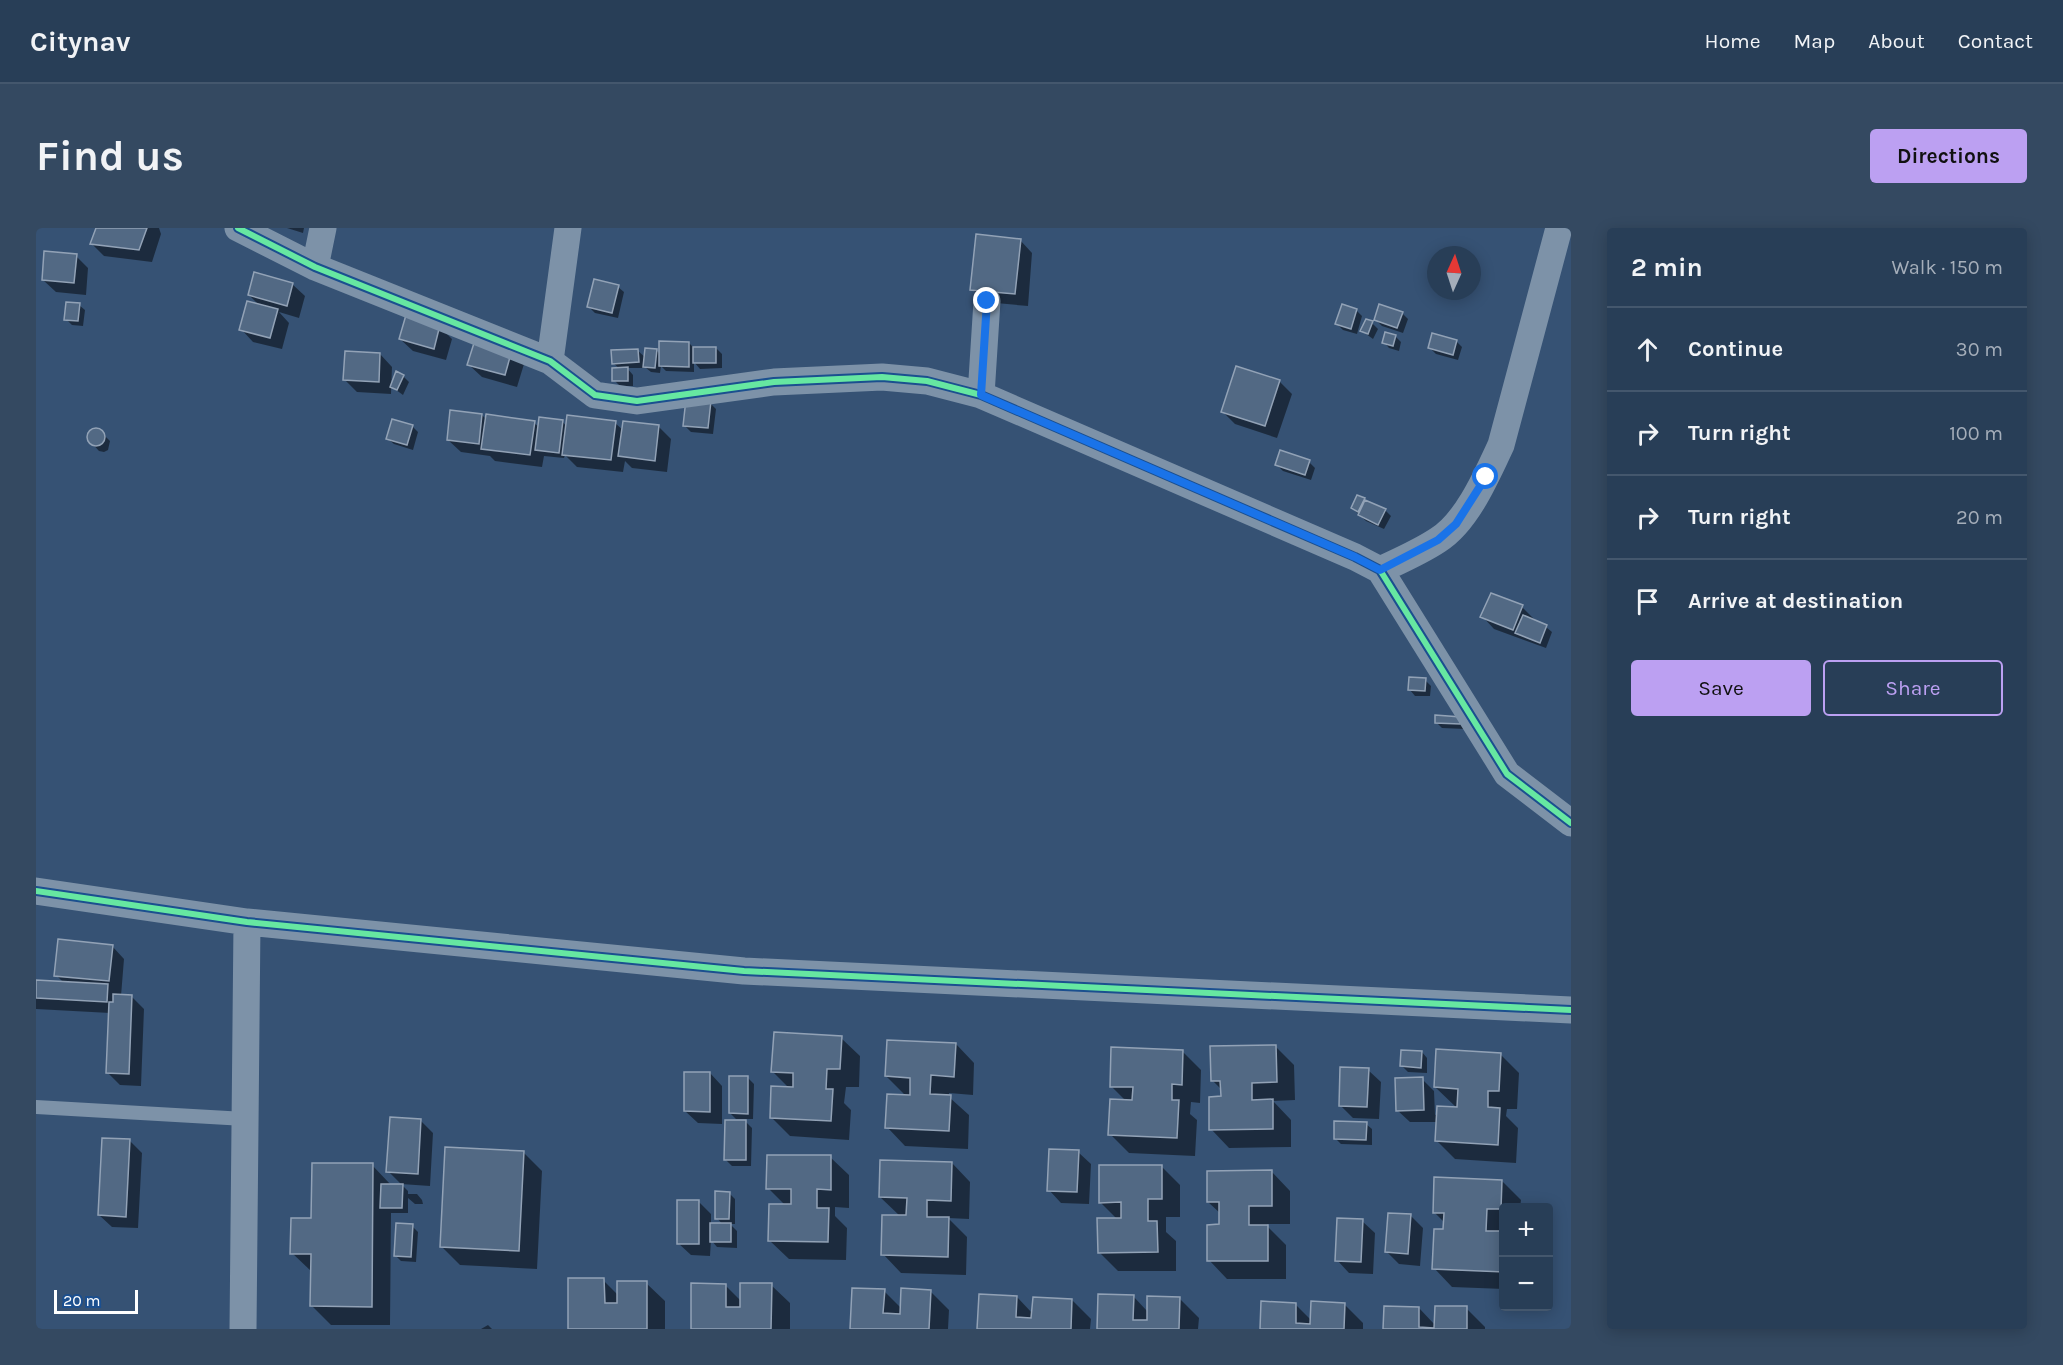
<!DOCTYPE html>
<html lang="en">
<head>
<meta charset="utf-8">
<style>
	body { margin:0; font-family:Karla,sans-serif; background:#344961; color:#f1f3f6 }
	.controls { position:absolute; right:18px; bottom:18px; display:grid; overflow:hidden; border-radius:6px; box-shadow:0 3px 15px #0003 }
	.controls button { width:54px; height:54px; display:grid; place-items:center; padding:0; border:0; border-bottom:2px solid #44576d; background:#283e57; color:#f1f3f6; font:30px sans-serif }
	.compass { position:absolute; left:1391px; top:18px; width:54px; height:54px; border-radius:50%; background:#283e57; box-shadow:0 3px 15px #0003; rotate:3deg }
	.scale { position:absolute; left:18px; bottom:15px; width:84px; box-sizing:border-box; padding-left:6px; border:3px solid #fff; border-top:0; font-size:16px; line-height:21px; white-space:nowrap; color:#fff; -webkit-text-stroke:4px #1b4f8f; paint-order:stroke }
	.stop { position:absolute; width:18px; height:18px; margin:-14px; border:4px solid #1a73e8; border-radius:50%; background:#fff }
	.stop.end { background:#1a73e8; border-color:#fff; box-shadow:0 2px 6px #0008 }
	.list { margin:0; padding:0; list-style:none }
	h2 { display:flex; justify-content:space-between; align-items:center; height:78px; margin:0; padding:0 24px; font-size:26px }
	h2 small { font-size:20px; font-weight:400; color:#a5aeba }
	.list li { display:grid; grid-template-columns:39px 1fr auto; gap:18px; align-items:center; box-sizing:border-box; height:84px; padding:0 24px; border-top:2px solid #44576d }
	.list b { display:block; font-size:22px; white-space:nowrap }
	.list em { font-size:20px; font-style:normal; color:#a5aeba }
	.actions { display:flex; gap:12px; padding:18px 24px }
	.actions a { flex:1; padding:14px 0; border:2px solid #bca0f2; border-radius:6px; text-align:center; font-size:21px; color:#bca0f2 }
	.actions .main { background:#bca0f2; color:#111 }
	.icon { flex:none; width:33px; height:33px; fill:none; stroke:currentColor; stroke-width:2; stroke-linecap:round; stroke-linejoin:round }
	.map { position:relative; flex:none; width:1535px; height:1101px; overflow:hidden; border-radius:6px }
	header { display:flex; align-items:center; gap:36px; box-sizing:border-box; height:84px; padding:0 30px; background:#283e57; border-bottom:2px solid #44576d }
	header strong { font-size:28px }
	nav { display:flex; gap:33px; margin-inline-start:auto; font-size:21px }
	.intro { display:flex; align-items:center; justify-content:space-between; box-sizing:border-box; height:144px; padding:0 36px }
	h1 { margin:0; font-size:42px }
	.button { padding:15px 27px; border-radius:6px; background:#bca0f2; color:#111; font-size:21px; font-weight:700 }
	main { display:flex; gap:36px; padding:0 36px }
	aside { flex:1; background:#283e57; border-radius:6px; box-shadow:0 3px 15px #0003 }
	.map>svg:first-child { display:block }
	.shadow { fill:#0007 }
	.building { fill:#526984; stroke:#92a2b6; stroke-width:1.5 }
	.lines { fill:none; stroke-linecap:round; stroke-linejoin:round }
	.service { stroke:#7d92a8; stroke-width:14 }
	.minor { stroke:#7d92a8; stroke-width:27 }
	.cycleway-casing { stroke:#1b4f8f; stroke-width:10 }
	.cycleway { stroke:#66e7a1; stroke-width:6 }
	.route { stroke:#1a73e8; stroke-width:8 }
</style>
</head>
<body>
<header>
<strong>Citynav</strong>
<nav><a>Home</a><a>Map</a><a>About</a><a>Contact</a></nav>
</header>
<div class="intro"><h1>Find us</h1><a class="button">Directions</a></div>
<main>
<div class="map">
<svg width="1535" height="1101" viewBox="0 0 1535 1101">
	<rect width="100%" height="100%" fill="#365274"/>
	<path class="shadow" d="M61,0H123L125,6L116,34L68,28L56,16Z
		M251,0H268L267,5Z
		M984,12L996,25L992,78L949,74L936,61Z
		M40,28L52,40L50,67L20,64L7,52Z
		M256,56L269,68L263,90L243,84L253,95L246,121L217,114L205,101L224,78L213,67Z
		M582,59L588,64L582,90L559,85L553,79Z
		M43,77L49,82L47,98L36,97L30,91Z
		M1320,82L1326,88L1321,106L1307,102L1301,96Z
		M1366,85L1372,91L1367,105L1346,98L1340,92Z
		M1336,95L1342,101L1337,111L1326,103Z
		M403,98L416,111L410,132L377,123L364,111Z
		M1359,108L1365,114L1363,123L1353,120L1348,114Z
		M440,113L488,136L481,159L446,149L433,137Z
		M1420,113L1426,119L1422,132L1400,126L1394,120Z
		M653,115L658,120H680L686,126V140L664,141L658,134V144L630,143L625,138L624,145L615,144L610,140H591L597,147V158H584L578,152L584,141L577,135L601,122L610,130L620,122L625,127Z
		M344,126L356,139L355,166L321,164L309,152Z
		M367,148L373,154L367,167L356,159Z
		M1243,153L1256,166L1241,210L1199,196L1187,184Z
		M674,175L680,181L677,206L655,204L649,198Z
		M446,187L451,192L498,195L503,199L526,193L531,199L579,195L587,202L623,199L635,211L631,244L596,240L589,233L587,244L541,239L529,227L528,230L508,228L506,239L459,233L454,228L425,224L412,212Z
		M376,198L382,204L377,222L358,216L352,211Z
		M59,202L64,203L74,213L72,222L68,224L63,223L53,212L55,204Z
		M1273,234L1279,240L1275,252L1247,243L1241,237Z
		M1328,271L1349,282L1355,288L1348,301L1330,293L1316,280Z
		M1486,379L1498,391L1497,393L1510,399L1516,404L1510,420L1458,401L1446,388Z
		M1389,452L1395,458L1394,468H1379L1374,462Z
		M1424,490L1429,501L1406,500L1400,494Z
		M76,718L88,731L85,768H95L108,781L105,858L84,857L72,845L74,785L0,781V754L28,755L20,747Z
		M805,810L824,828L823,859H810L808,875L815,882L813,912L754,908L735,889L753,860L737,844Z
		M920,816L938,835L937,867L913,865V869L933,887L932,921L869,918L851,899L871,869L850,848Z
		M1239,818L1258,837L1259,872L1237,873L1255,892V919L1193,920L1175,901L1186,870V862L1176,852Z
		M1146,823L1165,842L1164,875L1155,874L1154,886L1161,892L1159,928L1093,925L1074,906L1090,873L1075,858Z
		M1386,824L1391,830V845L1372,844L1366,838Z
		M1465,827L1483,845L1481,881H1471L1470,888L1482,900L1480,935L1419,931L1400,912L1401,894H1374L1361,882L1386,851L1398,863L1399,887L1421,880L1399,859Z
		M1332,842L1345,854L1343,891L1317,890L1305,878Z
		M674,845L686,858V896L662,895L649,883Z
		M712,850L718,856L717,891H700L694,885Z
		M385,893L397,905L394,958L365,956L372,963V966H381L386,972L387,976H379L372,970V985H355L354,1097H295L276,1078V1044L256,1025L276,991L336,937L355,957H366L352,943Z
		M710,894L716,900L715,938H696L690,932Z
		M1330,896L1336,901V917L1305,916L1299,910Z
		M94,913L106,925L102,1000L76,999L63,987Z
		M487,924L506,943L501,1041L424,1037L405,1018Z
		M1042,924L1055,936L1053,976L1025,975L1013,962Z
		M794,929L813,947V980L799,979V988L811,1000L810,1032L753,1031L734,1013L750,978L732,960Z
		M916,935L934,954L933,991L912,990L931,1009L930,1047L865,1045L847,1026L865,989L844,969Z
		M1125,938L1144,957V989H1130V1004L1140,1013V1043H1082L1063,1024L1082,992L1064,974Z
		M1236,944L1254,963V996H1231V998L1250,1017V1051H1191L1173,1032L1185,998V986L1172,974Z
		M1466,953L1485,972L1484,980H1468V1061L1416,1059L1398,1040L1409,1003V995L1398,984Z
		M693,965L699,971V996H694L701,1003V1020L681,1019L675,1012L674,1028L655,1027L642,1015L662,973L675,986V996L687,997L681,990Z
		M1375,988L1387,1000L1384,1038L1363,1036L1351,1024Z
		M1326,993L1339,1005L1337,1046L1313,1045L1301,1032Z
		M376,998L382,1004L380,1034L365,1033L359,1027Z
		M567,1052L582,1067L610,1055L629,1073V1101H533Z
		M689,1057L705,1073L735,1057L754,1075V1101H656Z
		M848,1063L866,1081L894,1063L913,1082L912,1101H815Z
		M1097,1068L1112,1084L1144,1071L1163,1090L1162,1101H1062Z
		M981,1069L997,1086L1036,1072L1055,1091L1054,1101H943Z
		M1308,1076L1327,1095V1101H1225L1260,1077L1276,1093Z
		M1383,1080L1399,1097L1430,1080L1449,1099V1101H1349Z
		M452,1097L456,1101H445Z"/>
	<path class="building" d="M60,0H111L103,22L54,16Z
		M940,6L985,11L979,66L934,62Z
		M8,23L41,26L38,55L6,52Z
		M218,44L257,55L251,78L212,67Z
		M558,51L583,57L576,85L551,79Z
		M211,73L242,81L234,110L203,102Z
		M30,74L44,75L42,93L28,92Z
		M1306,76L1321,81L1315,101L1299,96Z
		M1343,76L1367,84L1361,100L1338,92Z
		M370,87L404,97L398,121L363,111Z
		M1330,91L1337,93L1332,106L1324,103Z
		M1349,104L1360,107L1357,118L1346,115Z
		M1396,105L1421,112L1417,127L1392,120Z
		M439,112L476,122L469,147L431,137Z
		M623,113L653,114V139L623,138Z
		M657,119H680V135H657Z
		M609,120L621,121L619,140L607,139Z
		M602,121L603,134L576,136L575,122Z
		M309,123L344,125L343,154L307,152Z
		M1200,138L1244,152L1229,198L1185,184Z
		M592,139V153H576V140Z
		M360,143L368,147L361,162L354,159Z
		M650,171L675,173L672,200L647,198Z
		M414,182L446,186L443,216L411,212Z
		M450,186L499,193L494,227L445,221Z
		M531,187L580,193L575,232L526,227Z
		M503,189L527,192L523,225L499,222Z
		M356,191L377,197L371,217L350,211Z
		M587,193L623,197L619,233L582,228Z
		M51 209a9 9 0 1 1 18 0a9 9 0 1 1-18 0Z
		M1244,222L1274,232L1269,247L1239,237Z
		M1321,267L1329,270L1322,284L1315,280Z
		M1329,272L1350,281L1342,297L1322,287Z
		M1455,365L1487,377L1477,402L1444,389Z
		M1487,387L1511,397L1504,415L1479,405Z
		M1373,449L1390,450L1389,463L1372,462Z
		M1399,487L1425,489L1424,496L1399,495Z
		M22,711L77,717L73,753L18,748Z
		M0,752L72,756L71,774L0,770Z
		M77,766L96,767L93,846L70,845L73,774H77Z
		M738,804L806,808L804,841H791L790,861H797L795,893L734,890L735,858L757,859V845L735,844Z
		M851,812L920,815L918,849L895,847L894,866L915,867L913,903L849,900L851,866L874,867V850L849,848Z
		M1240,817L1241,854L1216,855V872L1237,871V901L1173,902V869L1185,868L1184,853H1175L1174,818Z
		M1075,819L1147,822L1146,857L1136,856V872H1143L1141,910L1072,907L1074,871L1096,872L1097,859H1074Z
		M1400,821L1465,825L1463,863H1452V879L1464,880L1462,917L1399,913L1401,878L1421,879L1422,861L1398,859Z
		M1365,822L1386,823L1385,840L1364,838Z
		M1304,839L1333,840L1331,879L1303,878Z
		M648,844H674V884L648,883Z
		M693,848H712V886L693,885Z
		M1387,849L1388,882L1360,883L1359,850Z
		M354,889L385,891L382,946L350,944Z
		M689,892H710V932H688Z
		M1298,893L1331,894L1330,912L1298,911Z
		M66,910L94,911L90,989L62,987Z
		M409,919L488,923L483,1023L404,1019Z
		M1013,921L1043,922L1041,964L1011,963Z
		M731,927H795V962L781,961V980H793L792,1014L732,1013L733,976H755V961H730Z
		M844,932L916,934L915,973L891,972V989H913L912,1029L845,1027L846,987H870L871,970L843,969Z
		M276,935H337L336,1079L274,1078L275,1026H254L255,990H275Z
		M1063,937H1126V971H1112V993H1121L1122,1024L1062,1025L1061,990H1085V974L1063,975Z
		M1236,942V978H1213V997H1232V1033H1171V997L1183,996V974H1171V943Z
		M1398,949L1466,952L1465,981H1451L1450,1003H1468V1044L1396,1041L1398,1001H1407L1408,985H1397Z
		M345,956H367L366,980H344Z
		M679,963L694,964L693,991H679Z
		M641,972H663V1016H641Z
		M1352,985L1375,986L1372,1026L1349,1024Z
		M1301,990L1327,991L1325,1034L1299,1033Z
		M360,995L377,996L375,1029L358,1028Z
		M674,995H695V1014H674Z
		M532,1050H568L569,1075H581V1053H611V1101H532Z
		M655,1055L690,1056V1079H704V1055H736L735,1101H655Z
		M816,1060L849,1061L847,1085L864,1086L865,1060L895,1062L893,1101H814Z
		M943,1066L981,1068L980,1089L995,1090L997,1069L1036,1071L1035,1101H941Z
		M1062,1066L1098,1067L1097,1092H1111V1068L1144,1069L1143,1101H1061Z
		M1225,1073L1260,1075V1095L1274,1096L1275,1073L1309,1075L1308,1101H1224Z
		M1348,1078L1383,1079V1099L1398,1100L1399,1078H1431V1101H1347Z"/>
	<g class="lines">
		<path class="service" d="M0,879L209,891"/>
		<path class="minor" d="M202,0L279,39L514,133L559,167L601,173L738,154L846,149L891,153L945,167L1319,329L1344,342L1471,546L1535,595
			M279,39L287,0
			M514,133L532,0
			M945,167L951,73
			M1344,342C1363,333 1384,324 1402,312C1431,294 1451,247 1465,217L1523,0
			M0,663L211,694L708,743L1535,782
			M207,1101L211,694"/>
		<defs>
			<path id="cycleway" d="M202,0L279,39L514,133L559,167L601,173L738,154L846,149L891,153L945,167L1319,329L1344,342L1471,546L1535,595
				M0,663L211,694L708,743L1535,782"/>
		</defs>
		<use href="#cycleway" class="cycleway-casing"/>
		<use href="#cycleway" class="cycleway"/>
	</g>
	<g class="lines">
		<path class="route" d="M951,73L945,167L1319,329L1344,342L1402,312L1420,296L1450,249"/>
	</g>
</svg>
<div class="controls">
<button>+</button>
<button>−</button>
</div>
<svg class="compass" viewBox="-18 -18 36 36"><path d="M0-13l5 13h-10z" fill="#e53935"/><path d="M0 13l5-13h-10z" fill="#a5aeba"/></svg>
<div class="scale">20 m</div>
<div class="stop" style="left:1450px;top:249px"></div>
<div class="stop end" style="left:951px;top:73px"></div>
</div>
<aside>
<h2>2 min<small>Walk · 150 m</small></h2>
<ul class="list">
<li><svg class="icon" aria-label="ahead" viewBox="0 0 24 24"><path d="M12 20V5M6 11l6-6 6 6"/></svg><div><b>Continue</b></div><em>30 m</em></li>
<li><svg class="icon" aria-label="right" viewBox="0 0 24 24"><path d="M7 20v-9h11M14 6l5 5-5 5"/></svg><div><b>Turn right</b></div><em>100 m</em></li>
<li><svg class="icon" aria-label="right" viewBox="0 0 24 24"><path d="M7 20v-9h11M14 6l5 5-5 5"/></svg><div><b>Turn right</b></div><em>20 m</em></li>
<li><svg class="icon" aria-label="arrive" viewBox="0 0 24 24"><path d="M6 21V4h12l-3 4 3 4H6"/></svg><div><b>Arrive at destination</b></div></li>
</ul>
<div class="actions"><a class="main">Save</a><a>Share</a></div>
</aside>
</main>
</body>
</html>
